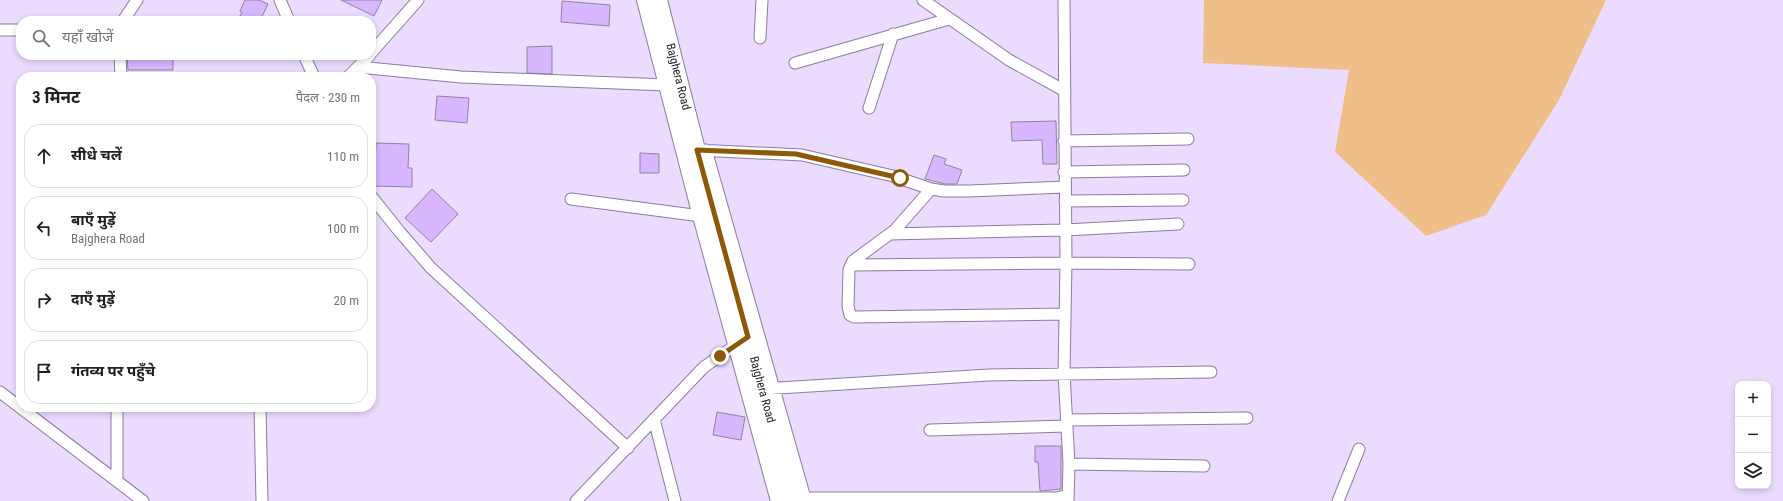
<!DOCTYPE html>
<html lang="hi">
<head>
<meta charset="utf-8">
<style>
	body { margin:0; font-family:"Roboto Condensed","Noto Sans Devanagari",sans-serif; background:#f6f6f6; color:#202124 }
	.controls { position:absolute; right:12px; bottom:12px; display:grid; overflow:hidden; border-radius:8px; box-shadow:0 2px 6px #0003 }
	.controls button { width:36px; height:36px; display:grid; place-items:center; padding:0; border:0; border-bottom:1px solid #e0e0e0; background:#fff; color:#202124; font:20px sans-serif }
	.stop { position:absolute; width:12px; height:12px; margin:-9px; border:3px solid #8d5909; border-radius:50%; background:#fff }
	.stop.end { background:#8d5909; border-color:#fff; box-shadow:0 1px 4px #0008 }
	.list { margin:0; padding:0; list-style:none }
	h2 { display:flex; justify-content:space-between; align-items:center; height:52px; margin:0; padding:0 16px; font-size:17px }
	h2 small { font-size:13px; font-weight:400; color:#757577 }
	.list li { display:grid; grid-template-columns:26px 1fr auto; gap:12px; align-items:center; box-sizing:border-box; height:64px; margin:0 8px 8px; padding:0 8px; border:1px solid #e0e0e0; border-radius:16px }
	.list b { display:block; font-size:15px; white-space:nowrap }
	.list p { margin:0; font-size:13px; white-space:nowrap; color:#757577 }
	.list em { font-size:13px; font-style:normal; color:#757577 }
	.icon { flex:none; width:22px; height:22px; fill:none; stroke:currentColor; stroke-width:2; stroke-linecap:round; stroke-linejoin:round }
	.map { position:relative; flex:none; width:1783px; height:501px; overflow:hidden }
	.search { position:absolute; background:#fff; box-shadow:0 2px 6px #0003; left:16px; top:16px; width:360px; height:44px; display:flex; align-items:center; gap:10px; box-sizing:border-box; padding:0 14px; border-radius:16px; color:#757577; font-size:15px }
	.panel { position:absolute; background:#fff; box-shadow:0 2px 6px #0003; left:16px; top:72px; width:360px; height:340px; border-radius:16px }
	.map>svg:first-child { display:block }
	.green { fill:#efbe89 }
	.building { fill:#d7b7fd; stroke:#9183a3 }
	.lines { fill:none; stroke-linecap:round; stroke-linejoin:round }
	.street-casing { stroke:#8b7d9c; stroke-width:13 }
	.secondary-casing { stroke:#8b7d9c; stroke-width:18 }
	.street { stroke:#fff; stroke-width:11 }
	.secondary { stroke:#fff; stroke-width:16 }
	.route { stroke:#8d5909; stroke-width:5 }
	.labels { text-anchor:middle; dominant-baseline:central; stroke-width:4; stroke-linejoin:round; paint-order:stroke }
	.street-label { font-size:12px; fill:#211c28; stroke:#fff }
</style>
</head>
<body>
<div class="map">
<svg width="1783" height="501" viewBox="0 0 1783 501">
	<rect width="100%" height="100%" fill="#ebdcff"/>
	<path class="green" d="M1204,0H1606L1559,100L1486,215L1426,236L1335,152L1349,70L1203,63Z"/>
	<path class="building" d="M245,0H259L268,4L260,21H237L242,12L240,11Z
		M341,0H382L374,16Z
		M562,1L610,5L609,26L561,22Z
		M552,46V74L527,73V47Z
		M127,55H173V70H128Z
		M437,96L469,98L467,123L435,120Z
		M1056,121L1057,164H1043L1042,140L1012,141L1011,122Z
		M376,143L409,144L408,168H412V187L374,186Z
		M640,153L659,154V173H640Z
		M934,155L946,159L944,164L962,170L957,184H945L925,179Z
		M432,189L458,214L431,242L405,218Z
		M717,412L745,417L741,440L713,435Z
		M1035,446H1061V489L1040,491L1038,462H1035Z"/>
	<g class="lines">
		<defs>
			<path id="street" d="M280,0L289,21
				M923,0L1009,60L1065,91
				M1064,0L1066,263L1064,373L1069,464L1068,501
				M123,21L137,0
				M0,30H21
				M760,38L762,0
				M371,53L418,0
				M120,55L121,77
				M304,55L314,77
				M795,63L949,19
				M358,67L461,77L667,85
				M348,77L370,55
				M869,108L893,34
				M1064,141L1188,139
				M697,150L802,155L893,176L931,189L944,191H969L1065,187
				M706,150L805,498
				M1064,172L1184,170
				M931,189L895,230L853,261L849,270L848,306L850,315L854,317L1064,314
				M371,196L399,231L431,268L628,448
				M571,199L701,216
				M1065,201L1183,200
				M890,234L1065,230L1178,224
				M851,265L1066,263L1189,264
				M762,389L989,375L1211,372
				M0,392L143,501
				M260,407L262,501
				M654,419L675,501
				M1067,420L1247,418
				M930,430L1067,426
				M1069,464L1204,466
				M117,481V407
				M798,498H1057L1068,495
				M576,501L704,367L742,341
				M1338,501L1359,449"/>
			<g id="secondary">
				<path d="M645,0L701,216L779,501"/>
				<path id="s1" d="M659,0L697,150L793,501"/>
			</g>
		</defs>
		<use href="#street" class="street-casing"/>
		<use href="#secondary" class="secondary-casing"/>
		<use href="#street" class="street"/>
		<use href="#secondary" class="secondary"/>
	</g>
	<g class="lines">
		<path class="route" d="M720,356L748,337L697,150L796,154L900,178"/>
	</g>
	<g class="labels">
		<g class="street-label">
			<text stroke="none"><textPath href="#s1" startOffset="79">Bajghera Road</textPath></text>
			<text stroke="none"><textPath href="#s1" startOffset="403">Bajghera Road</textPath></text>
		</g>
	</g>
</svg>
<div class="controls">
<button>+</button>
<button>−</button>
<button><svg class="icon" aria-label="layers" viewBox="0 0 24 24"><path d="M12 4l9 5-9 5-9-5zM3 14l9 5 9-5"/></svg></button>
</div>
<div class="stop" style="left:900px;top:178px"></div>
<div class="stop end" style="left:720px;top:356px"></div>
<div class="search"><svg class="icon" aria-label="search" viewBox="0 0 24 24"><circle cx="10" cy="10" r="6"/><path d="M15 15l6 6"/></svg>यहाँ खोजें</div>
<section class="panel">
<h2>3 मिनट<small>पैदल · 230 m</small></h2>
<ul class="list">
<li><svg class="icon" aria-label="ahead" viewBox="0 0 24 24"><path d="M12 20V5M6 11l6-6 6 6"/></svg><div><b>सीधे चलें</b></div><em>110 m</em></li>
<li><svg class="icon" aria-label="left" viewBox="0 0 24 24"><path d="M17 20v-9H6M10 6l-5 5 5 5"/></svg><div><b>बाएँ मुड़ें</b><p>Bajghera Road</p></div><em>100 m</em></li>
<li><svg class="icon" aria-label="right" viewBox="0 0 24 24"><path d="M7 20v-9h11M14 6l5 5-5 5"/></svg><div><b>दाएँ मुड़ें</b></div><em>20 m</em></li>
<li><svg class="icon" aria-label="arrive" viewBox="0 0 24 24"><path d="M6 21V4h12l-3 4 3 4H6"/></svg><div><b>गंतव्य पर पहुँचे</b></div></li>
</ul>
</section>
</div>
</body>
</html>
